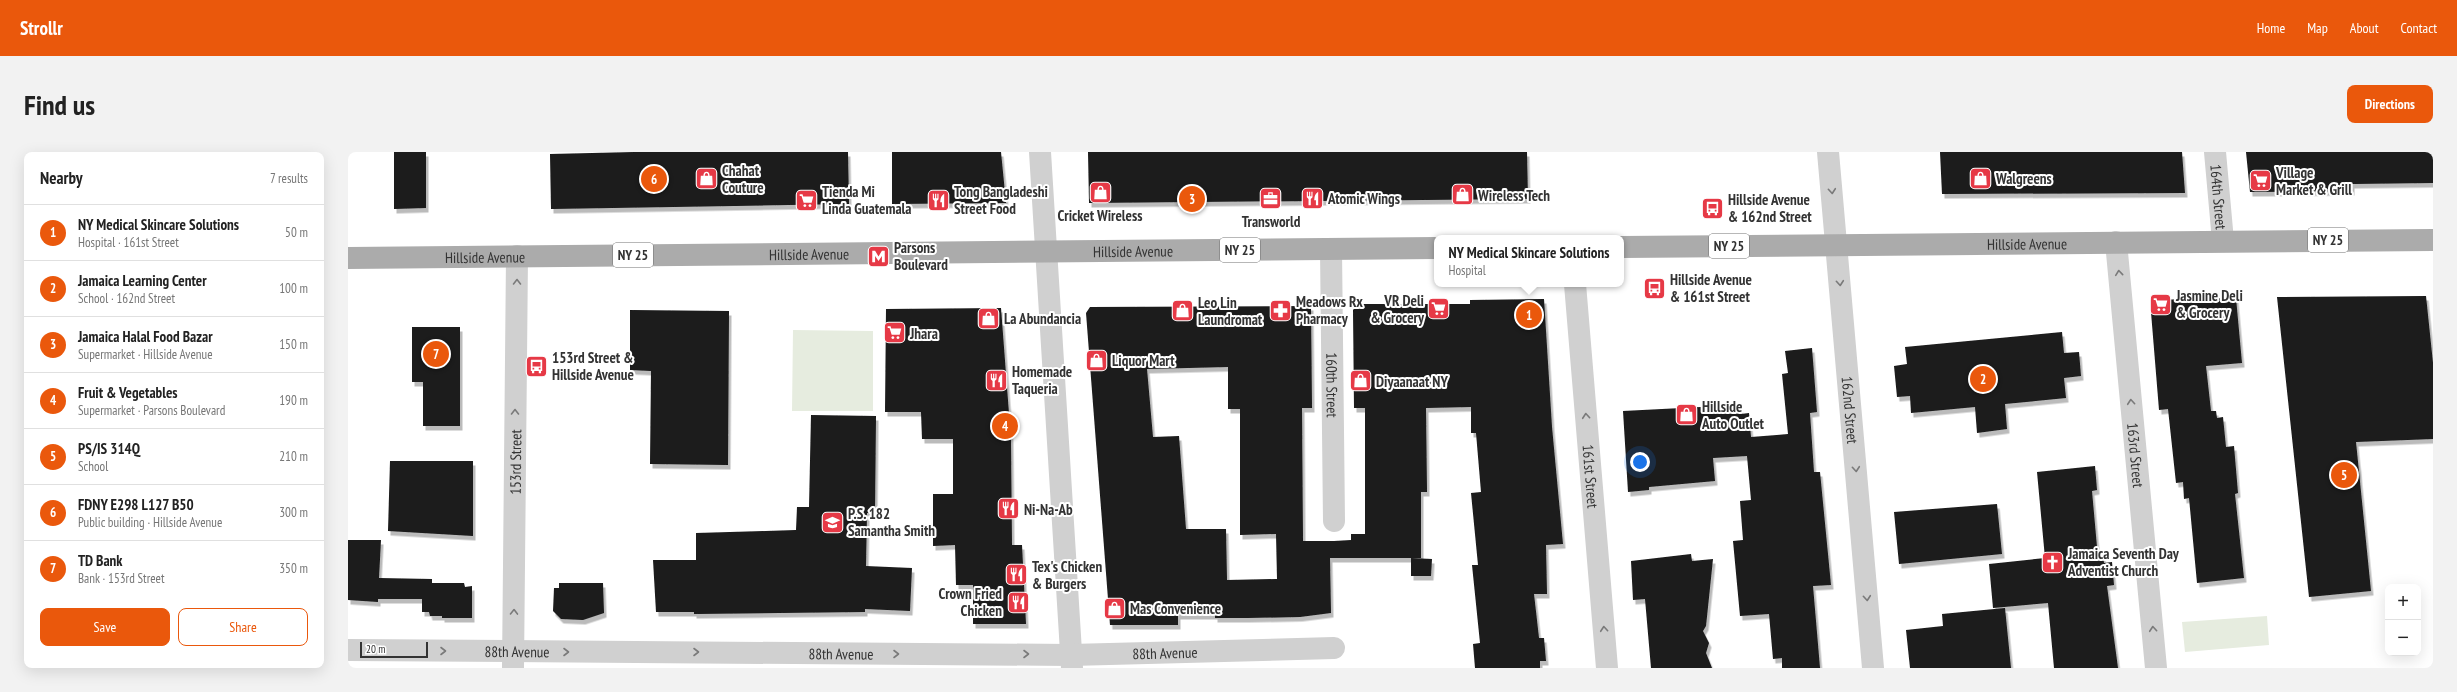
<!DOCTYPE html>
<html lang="en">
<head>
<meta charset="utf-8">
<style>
	body { margin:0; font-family:"PT Sans Narrow",sans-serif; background:#f2f2f2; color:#222 }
	.controls { position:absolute; right:12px; bottom:12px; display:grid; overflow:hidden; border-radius:8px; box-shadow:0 4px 16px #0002 }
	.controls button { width:36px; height:36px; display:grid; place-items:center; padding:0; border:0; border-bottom:1px solid #e0e0e0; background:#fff; color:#222; font:20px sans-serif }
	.scale { position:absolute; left:12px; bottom:10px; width:68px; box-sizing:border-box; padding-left:4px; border:2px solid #333; border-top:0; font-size:11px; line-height:14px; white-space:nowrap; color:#333; -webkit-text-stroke:3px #fff; paint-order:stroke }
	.you { position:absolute; left:1292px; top:310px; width:14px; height:14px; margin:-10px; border:3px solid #fff; border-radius:50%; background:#1a73e8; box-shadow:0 0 0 6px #1a73e833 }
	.badge { display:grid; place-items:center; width:26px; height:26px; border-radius:50%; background:#ea580c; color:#fff; font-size:13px; font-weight:700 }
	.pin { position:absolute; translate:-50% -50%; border:2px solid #fff; box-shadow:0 1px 4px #0006 }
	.popup { position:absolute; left:1086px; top:83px; width:190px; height:52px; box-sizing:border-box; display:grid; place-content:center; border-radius:8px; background:#fff; filter:drop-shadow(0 1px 3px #0005); font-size:13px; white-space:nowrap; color:#767676 }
	.popup b { font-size:15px; color:#222 }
	.popup::after { content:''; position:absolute; left:50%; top:100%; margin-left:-8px; border:8px solid transparent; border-top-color:#fff }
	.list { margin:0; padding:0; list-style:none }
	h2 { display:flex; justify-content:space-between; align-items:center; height:52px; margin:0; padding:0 16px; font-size:17px }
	h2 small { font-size:13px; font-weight:400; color:#767676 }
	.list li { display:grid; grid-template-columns:26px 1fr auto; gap:12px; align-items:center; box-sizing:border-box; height:56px; padding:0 16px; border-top:1px solid #e0e0e0 }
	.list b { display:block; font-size:15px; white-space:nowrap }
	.list p { margin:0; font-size:13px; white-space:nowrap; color:#767676 }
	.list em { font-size:13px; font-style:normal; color:#767676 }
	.actions { display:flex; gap:8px; padding:12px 16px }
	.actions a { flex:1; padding:9px 0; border:1px solid #ea580c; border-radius:8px; text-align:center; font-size:14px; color:#ea580c }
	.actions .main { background:#ea580c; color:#fff }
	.map { position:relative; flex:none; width:2085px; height:516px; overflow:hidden; border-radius:8px }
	header { display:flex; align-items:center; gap:24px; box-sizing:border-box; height:56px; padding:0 20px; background:#ea580c; color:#fff }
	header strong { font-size:19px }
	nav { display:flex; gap:22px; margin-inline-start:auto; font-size:14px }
	.intro { display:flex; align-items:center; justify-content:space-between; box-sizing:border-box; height:96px; padding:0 24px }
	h1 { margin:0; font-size:28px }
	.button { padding:10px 18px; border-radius:8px; background:#ea580c; color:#fff; font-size:14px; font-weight:700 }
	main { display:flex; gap:24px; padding:0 24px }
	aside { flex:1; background:#fff; border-radius:8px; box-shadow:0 4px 16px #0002 }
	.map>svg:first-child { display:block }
	.green { fill:#e6ecdf }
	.building { fill:#1a1a1a; fill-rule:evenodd; filter:url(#shadow) }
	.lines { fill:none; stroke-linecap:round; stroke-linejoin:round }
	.minor { stroke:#d0d0d0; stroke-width:22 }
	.major { stroke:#ababab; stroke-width:22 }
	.oneway { stroke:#7a7a7a }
	.labels { text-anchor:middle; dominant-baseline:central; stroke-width:4; stroke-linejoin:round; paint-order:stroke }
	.shield { fill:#fff; stroke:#707070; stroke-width:1 }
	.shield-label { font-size:14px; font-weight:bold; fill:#333 }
	.poi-label { font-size:15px; font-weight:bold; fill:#333; stroke:#fff; text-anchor:start }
	.street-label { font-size:15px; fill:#333; stroke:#fff }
</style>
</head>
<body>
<header>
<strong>Strollr</strong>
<nav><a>Home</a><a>Map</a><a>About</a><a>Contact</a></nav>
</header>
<div class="intro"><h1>Find us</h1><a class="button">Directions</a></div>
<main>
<aside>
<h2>Nearby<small>7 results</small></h2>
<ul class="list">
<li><span class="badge">1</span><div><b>NY Medical Skincare Solutions</b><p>Hospital · 161st Street</p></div><em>50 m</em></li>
<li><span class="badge">2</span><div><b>Jamaica Learning Center</b><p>School · 162nd Street</p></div><em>100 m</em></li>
<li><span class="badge">3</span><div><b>Jamaica Halal Food Bazar</b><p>Supermarket · Hillside Avenue</p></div><em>150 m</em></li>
<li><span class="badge">4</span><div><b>Fruit &amp; Vegetables</b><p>Supermarket · Parsons Boulevard</p></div><em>190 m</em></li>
<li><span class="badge">5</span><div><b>PS/IS 314Q</b><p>School</p></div><em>210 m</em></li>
<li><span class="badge">6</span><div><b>FDNY E298 L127 B50</b><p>Public building · Hillside Avenue</p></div><em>300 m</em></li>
<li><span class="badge">7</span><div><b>TD Bank</b><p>Bank · 153rd Street</p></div><em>350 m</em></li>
</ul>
<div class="actions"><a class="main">Save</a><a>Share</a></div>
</aside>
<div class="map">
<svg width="2085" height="516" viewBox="0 0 2085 516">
	<defs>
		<filter id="shadow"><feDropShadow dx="2.5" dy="4.5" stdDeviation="0" flood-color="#0004"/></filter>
	</defs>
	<rect width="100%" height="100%" fill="#fff"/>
	<path class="green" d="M445,178L525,179V259H444Z
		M1919,464L1921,493L1837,500L1834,470Z"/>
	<path class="building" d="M46,0H78V56L46,57Z
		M286,0H500L501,52L203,57L202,2Z
		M544,0H653L658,51L544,52Z
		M740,0H1179L1180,47L741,51Z
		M1592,0H1834L1837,41L1594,42Z
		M1898,0H2085V31L2004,32V39L1902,40Z
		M2078,144L2085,211V287L2008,290L2023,439L1961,445L1929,145Z
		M1888,146L1894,211L1858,214L1863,259H1868L1869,266L1875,265L1878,295L1886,294L1890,341L1887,342L1896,426L1849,431L1841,346L1836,347L1835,330L1828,331L1820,257L1811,258L1802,148Z
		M1196,147L1204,275L1215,392L1198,393L1199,442H1186L1191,486H1196L1198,509H1192V516H1127L1125,492L1132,491L1124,413H1130L1123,341L1133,340L1128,281H1123V255L1078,256L1079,340H1073V406H982L983,461L952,465L898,466H867V463H830V473H762L738,161L742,155L963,154L964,256H954L955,389H986L1003,388V382H1017V256H1006L1005,158L1010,152H1122V148ZM880,215V257H892V383L928,382L929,427L879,428L878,377H838L831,284L805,285L799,217Z
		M653,156L663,288L664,393H674L678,472H625V433H608L607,393L585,394V342H605V287H574L573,260H537L538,157Z
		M282,158L381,159L380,313L302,312L303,219L282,218Z
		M64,175H112V274H75V230H64Z
		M1714,180L1716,201L1731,200L1733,224L1716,226L1718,246L1657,252L1659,277L1629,281L1627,255L1563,261L1562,244L1549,245L1546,214L1559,212L1557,195Z
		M1464,196L1469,260L1462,261L1466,320H1472L1483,433L1465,434L1472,516H1434V506L1425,507L1421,462L1392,464L1385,389L1395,388L1392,349L1403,348L1399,304L1365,306L1367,329L1301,335V338L1280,340L1275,259L1392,253L1393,262L1401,261L1403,285L1440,282L1434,222L1440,221L1437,199Z
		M463,263L528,264L527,361H519L518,414L564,416L562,459L517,457V460L346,462V460H308L305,408H348V381L448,378L449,355H461Z
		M42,309H125V384L40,379Z
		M1747,314L1749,338L1744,339L1749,395H1751L1752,404H1755L1756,411L1764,410L1766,433L1759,434L1770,516H1706L1700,451L1645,456L1641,412L1697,406L1689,320Z
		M1649,352L1654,402L1551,412L1546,360Z
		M0,388H33L31,426L84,427V431H116L117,435L124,434V466H94V464H82L81,460H74V447H30V450L0,448Z
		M1343,402L1344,409L1365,407L1358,474L1355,479L1361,491L1358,501L1364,516H1303L1297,447L1285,448L1283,409Z
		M1063,406L1084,407L1083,424H1063Z
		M211,431H255L256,461L235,468L213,467L205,459L206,436H211Z
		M1657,456L1663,516H1562L1558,478L1595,474L1594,462Z"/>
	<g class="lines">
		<g class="minor">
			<path d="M692,0L724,516"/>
			<path id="s1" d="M1480,0L1525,516"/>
			<path id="s2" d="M1867,0L1875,89"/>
			<path id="s3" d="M1768,90L1808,516"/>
			<path id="s4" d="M983,97L986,369"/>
			<path id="s5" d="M1227,132L1259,516"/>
			<path id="s6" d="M0,498L723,503L986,496"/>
			<path id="s7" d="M165,516L169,104"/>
		</g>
		<g class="major">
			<path id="s8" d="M1273,95L2085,88"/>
			<path id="s9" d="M0,106L1089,96"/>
		</g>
	</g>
	<defs><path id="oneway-chevron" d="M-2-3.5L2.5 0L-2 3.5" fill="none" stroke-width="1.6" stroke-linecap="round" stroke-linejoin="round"/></defs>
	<g class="oneway">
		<use href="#oneway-chevron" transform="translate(1484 39) rotate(85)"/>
		<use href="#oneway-chevron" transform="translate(1771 121) rotate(-96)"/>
		<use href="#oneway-chevron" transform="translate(169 130) rotate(-90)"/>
		<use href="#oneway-chevron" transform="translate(1492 131) rotate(85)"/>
		<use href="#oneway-chevron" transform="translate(1783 250) rotate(-95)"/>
		<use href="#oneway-chevron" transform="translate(167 260) rotate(-90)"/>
		<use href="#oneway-chevron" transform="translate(1238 264) rotate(-95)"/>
		<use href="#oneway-chevron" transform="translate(1508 317) rotate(85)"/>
		<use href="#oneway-chevron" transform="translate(1519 446) rotate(85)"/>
		<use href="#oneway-chevron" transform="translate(166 460) rotate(-89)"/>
		<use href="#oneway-chevron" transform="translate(1256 477) rotate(-95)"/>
		<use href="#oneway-chevron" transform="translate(1805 477) rotate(-95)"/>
		<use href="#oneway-chevron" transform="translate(95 499)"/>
		<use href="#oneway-chevron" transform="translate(218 500)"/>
		<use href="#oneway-chevron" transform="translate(348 500)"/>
		<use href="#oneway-chevron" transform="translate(548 502)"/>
		<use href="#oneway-chevron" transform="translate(678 502)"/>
	</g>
	<defs>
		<symbol id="shop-square" viewBox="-11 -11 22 22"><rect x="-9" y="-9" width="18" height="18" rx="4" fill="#e63946" stroke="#fff"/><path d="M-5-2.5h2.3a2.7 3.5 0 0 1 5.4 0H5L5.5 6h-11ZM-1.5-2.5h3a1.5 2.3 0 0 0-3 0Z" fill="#fff"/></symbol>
		<symbol id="supermarket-square" viewBox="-11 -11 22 22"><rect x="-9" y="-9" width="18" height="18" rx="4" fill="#e63946" stroke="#fff"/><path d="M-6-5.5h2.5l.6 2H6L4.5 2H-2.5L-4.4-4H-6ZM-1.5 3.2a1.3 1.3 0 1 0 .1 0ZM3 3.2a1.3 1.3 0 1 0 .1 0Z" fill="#fff"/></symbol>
		<symbol id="office-square" viewBox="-11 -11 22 22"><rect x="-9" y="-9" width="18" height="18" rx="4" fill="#e63946" stroke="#fff"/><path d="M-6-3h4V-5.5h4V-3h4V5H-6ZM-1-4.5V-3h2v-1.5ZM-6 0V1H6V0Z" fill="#fff"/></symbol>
		<symbol id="restaurant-square" viewBox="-11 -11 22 22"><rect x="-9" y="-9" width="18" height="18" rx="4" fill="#e63946" stroke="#fff"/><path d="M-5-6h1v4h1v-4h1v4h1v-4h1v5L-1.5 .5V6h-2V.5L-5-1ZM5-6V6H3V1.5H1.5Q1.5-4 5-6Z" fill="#fff"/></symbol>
		<symbol id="bus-square" viewBox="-11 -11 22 22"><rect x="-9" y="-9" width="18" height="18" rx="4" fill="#e63946" stroke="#fff"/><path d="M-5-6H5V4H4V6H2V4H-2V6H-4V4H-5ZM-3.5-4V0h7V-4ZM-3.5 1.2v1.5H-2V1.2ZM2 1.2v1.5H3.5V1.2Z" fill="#fff"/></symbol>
		<symbol id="metro-square" viewBox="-11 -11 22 22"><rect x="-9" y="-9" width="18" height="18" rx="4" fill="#e63946" stroke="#fff"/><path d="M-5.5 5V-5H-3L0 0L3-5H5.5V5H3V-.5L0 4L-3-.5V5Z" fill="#fff"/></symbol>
		<symbol id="pharmacy-square" viewBox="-11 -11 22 22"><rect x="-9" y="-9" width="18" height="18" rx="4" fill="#e63946" stroke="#fff"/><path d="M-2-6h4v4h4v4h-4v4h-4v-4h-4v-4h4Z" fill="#fff"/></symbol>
		<symbol id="school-square" viewBox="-11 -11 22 22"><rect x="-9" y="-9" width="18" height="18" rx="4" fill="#e63946" stroke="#fff"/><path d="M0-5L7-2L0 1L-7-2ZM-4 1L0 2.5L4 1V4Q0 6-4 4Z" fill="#fff"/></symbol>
		<symbol id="church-square" viewBox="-11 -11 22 22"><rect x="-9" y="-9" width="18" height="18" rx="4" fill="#e63946" stroke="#fff"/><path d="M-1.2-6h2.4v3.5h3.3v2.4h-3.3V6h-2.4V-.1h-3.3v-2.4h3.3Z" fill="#fff"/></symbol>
	</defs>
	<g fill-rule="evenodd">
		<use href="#shop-square" x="1620" y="14" width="25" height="25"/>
		<use href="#shop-square" x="346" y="14" width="25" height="25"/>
		<use href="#supermarket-square" x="1900" y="16" width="25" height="25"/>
		<use href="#shop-square" x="740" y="28" width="25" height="25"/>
		<use href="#shop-square" x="1102" y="30" width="25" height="25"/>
		<use href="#office-square" x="910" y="34" width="25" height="25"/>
		<use href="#restaurant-square" x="952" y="34" width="25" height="25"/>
		<use href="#supermarket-square" x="446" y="36" width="25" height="25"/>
		<use href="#restaurant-square" x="578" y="36" width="25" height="25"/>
		<use href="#bus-square" x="1352" y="44" width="25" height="25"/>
		<use href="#metro-square" x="518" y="92" width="25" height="25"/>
		<use href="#bus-square" x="1294" y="124" width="25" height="25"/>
		<use href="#supermarket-square" x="1800" y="140" width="25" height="25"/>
		<use href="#supermarket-square" x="1078" y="144" width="25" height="25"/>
		<use href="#pharmacy-square" x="920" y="146" width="25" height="25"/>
		<use href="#shop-square" x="822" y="146" width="25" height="25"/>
		<use href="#shop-square" x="628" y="154" width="25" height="25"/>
		<use href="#supermarket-square" x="534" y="168" width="25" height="25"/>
		<use href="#shop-square" x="736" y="196" width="25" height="25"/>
		<use href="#bus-square" x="176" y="202" width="25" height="25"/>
		<use href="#restaurant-square" x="636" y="216" width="25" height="25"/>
		<use href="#shop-square" x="1000" y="216" width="25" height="25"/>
		<use href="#shop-square" x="1326" y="250" width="25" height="25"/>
		<use href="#restaurant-square" x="648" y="344" width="25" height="25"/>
		<use href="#school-square" x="472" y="358" width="25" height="25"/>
		<use href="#church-square" x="1692" y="398" width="25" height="25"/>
		<use href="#restaurant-square" x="656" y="410" width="25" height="25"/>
		<use href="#restaurant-square" x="658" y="438" width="25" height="25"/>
		<use href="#shop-square" x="754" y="444" width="25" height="25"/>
	</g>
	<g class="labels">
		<g class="shield">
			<rect x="1960" y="76" width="40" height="24" rx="3"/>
			<rect x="1361" y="82" width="40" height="24" rx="3"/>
			<rect x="872" y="86" width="40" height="24" rx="3"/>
			<rect x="265" y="91" width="40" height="24" rx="3"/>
		</g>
		<g class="shield-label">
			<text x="1980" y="88">NY 25</text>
			<text x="1381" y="94">NY 25</text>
			<text x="892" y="98">NY 25</text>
			<text x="285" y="103">NY 25</text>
		</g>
		<g class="poi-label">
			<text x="374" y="18">Chahat<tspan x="374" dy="17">Couture</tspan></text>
			<text x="1928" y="20">Village<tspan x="1928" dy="17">Market &amp; Grill</tspan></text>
			<text x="1648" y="26">Walgreens</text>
			<text x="474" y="39">Tienda Mi<tspan x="474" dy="17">Linda Guatemala</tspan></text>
			<text x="606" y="39">Tong Bangladeshi<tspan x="606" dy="17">Street Food</tspan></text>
			<text x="1130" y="43">Wireless Tech</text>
			<text x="980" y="46">Atomic Wings</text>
			<text x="1380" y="47">Hillside Avenue<tspan x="1380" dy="17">&amp; 162nd Street</tspan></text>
			<text x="752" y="63" text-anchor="middle">Cricket Wireless</text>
			<text x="923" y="69" text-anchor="middle">Transworld</text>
			<text x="546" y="95">Parsons<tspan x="546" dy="17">Boulevard</tspan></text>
			<text x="1322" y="127">Hillside Avenue<tspan x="1322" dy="17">&amp; 161st Street</tspan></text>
			<text x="1828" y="143">Jasmine Deli<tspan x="1828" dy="17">&amp; Grocery</tspan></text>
			<text x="1076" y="148" text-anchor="end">VR Deli<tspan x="1076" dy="17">&amp; Grocery</tspan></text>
			<text x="948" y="149">Meadows Rx<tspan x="948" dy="17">Pharmacy</tspan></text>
			<text x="850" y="150">Leo Lin<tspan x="850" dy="17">Laundromat</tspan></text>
			<text x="656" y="166">La Abundancia</text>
			<text x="562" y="181">Jhara</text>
			<text x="204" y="205">153rd Street &amp;<tspan x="204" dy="17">Hillside Avenue</tspan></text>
			<text x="764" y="208">Liquor Mart</text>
			<text x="664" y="219">Homemade<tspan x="664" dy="17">Taqueria</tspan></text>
			<text x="1028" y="229">Diyaanaat NY</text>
			<text x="1354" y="254">Hillside<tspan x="1354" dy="17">Auto Outlet</tspan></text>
			<text x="676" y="357">Ni-Na-Ab</text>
			<text x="500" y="361">P.S. 182<tspan x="500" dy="17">Samantha Smith</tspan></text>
			<text x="1720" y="401">Jamaica Seventh Day<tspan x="1720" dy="17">Adventist Church</tspan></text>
			<text x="684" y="414">Tex's Chicken<tspan x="684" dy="17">&amp; Burgers</tspan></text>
			<text x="654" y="441" text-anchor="end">Crown Fried<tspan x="654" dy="17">Chicken</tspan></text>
			<text x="782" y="456">Mas Convenience</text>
		</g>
		<g class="street-label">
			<text stroke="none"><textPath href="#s2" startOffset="45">164th Street</textPath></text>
			<text stroke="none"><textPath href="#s8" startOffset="406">Hillside Avenue</textPath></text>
			<text stroke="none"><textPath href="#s9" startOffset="785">Hillside Avenue</textPath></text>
			<text stroke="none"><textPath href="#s9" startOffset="461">Hillside Avenue</textPath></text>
			<text stroke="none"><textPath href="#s9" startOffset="137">Hillside Avenue</textPath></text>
			<text stroke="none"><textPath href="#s4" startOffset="136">160th Street</textPath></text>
			<text stroke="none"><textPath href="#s1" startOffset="259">162nd Street</textPath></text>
			<text stroke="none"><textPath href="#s3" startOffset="214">163rd Street</textPath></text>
			<text stroke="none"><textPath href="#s7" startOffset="206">153rd Street</textPath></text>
			<text stroke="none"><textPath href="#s5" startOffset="193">161st Street</textPath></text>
			<text stroke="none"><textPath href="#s6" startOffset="169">88th Avenue</textPath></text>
			<text stroke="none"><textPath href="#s6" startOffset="817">88th Avenue</textPath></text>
			<text stroke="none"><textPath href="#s6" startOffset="493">88th Avenue</textPath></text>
		</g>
	</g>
</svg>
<div class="controls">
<button>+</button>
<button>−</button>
</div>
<div class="scale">20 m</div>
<div class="you"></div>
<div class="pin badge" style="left:1181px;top:163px">1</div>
<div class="popup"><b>NY Medical Skincare Solutions</b>Hospital</div>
<div class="pin badge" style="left:1635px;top:227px">2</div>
<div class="pin badge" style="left:844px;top:47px">3</div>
<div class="pin badge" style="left:657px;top:274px">4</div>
<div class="pin badge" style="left:1996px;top:323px">5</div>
<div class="pin badge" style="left:306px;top:27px">6</div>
<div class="pin badge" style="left:88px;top:202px">7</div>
</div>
</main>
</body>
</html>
